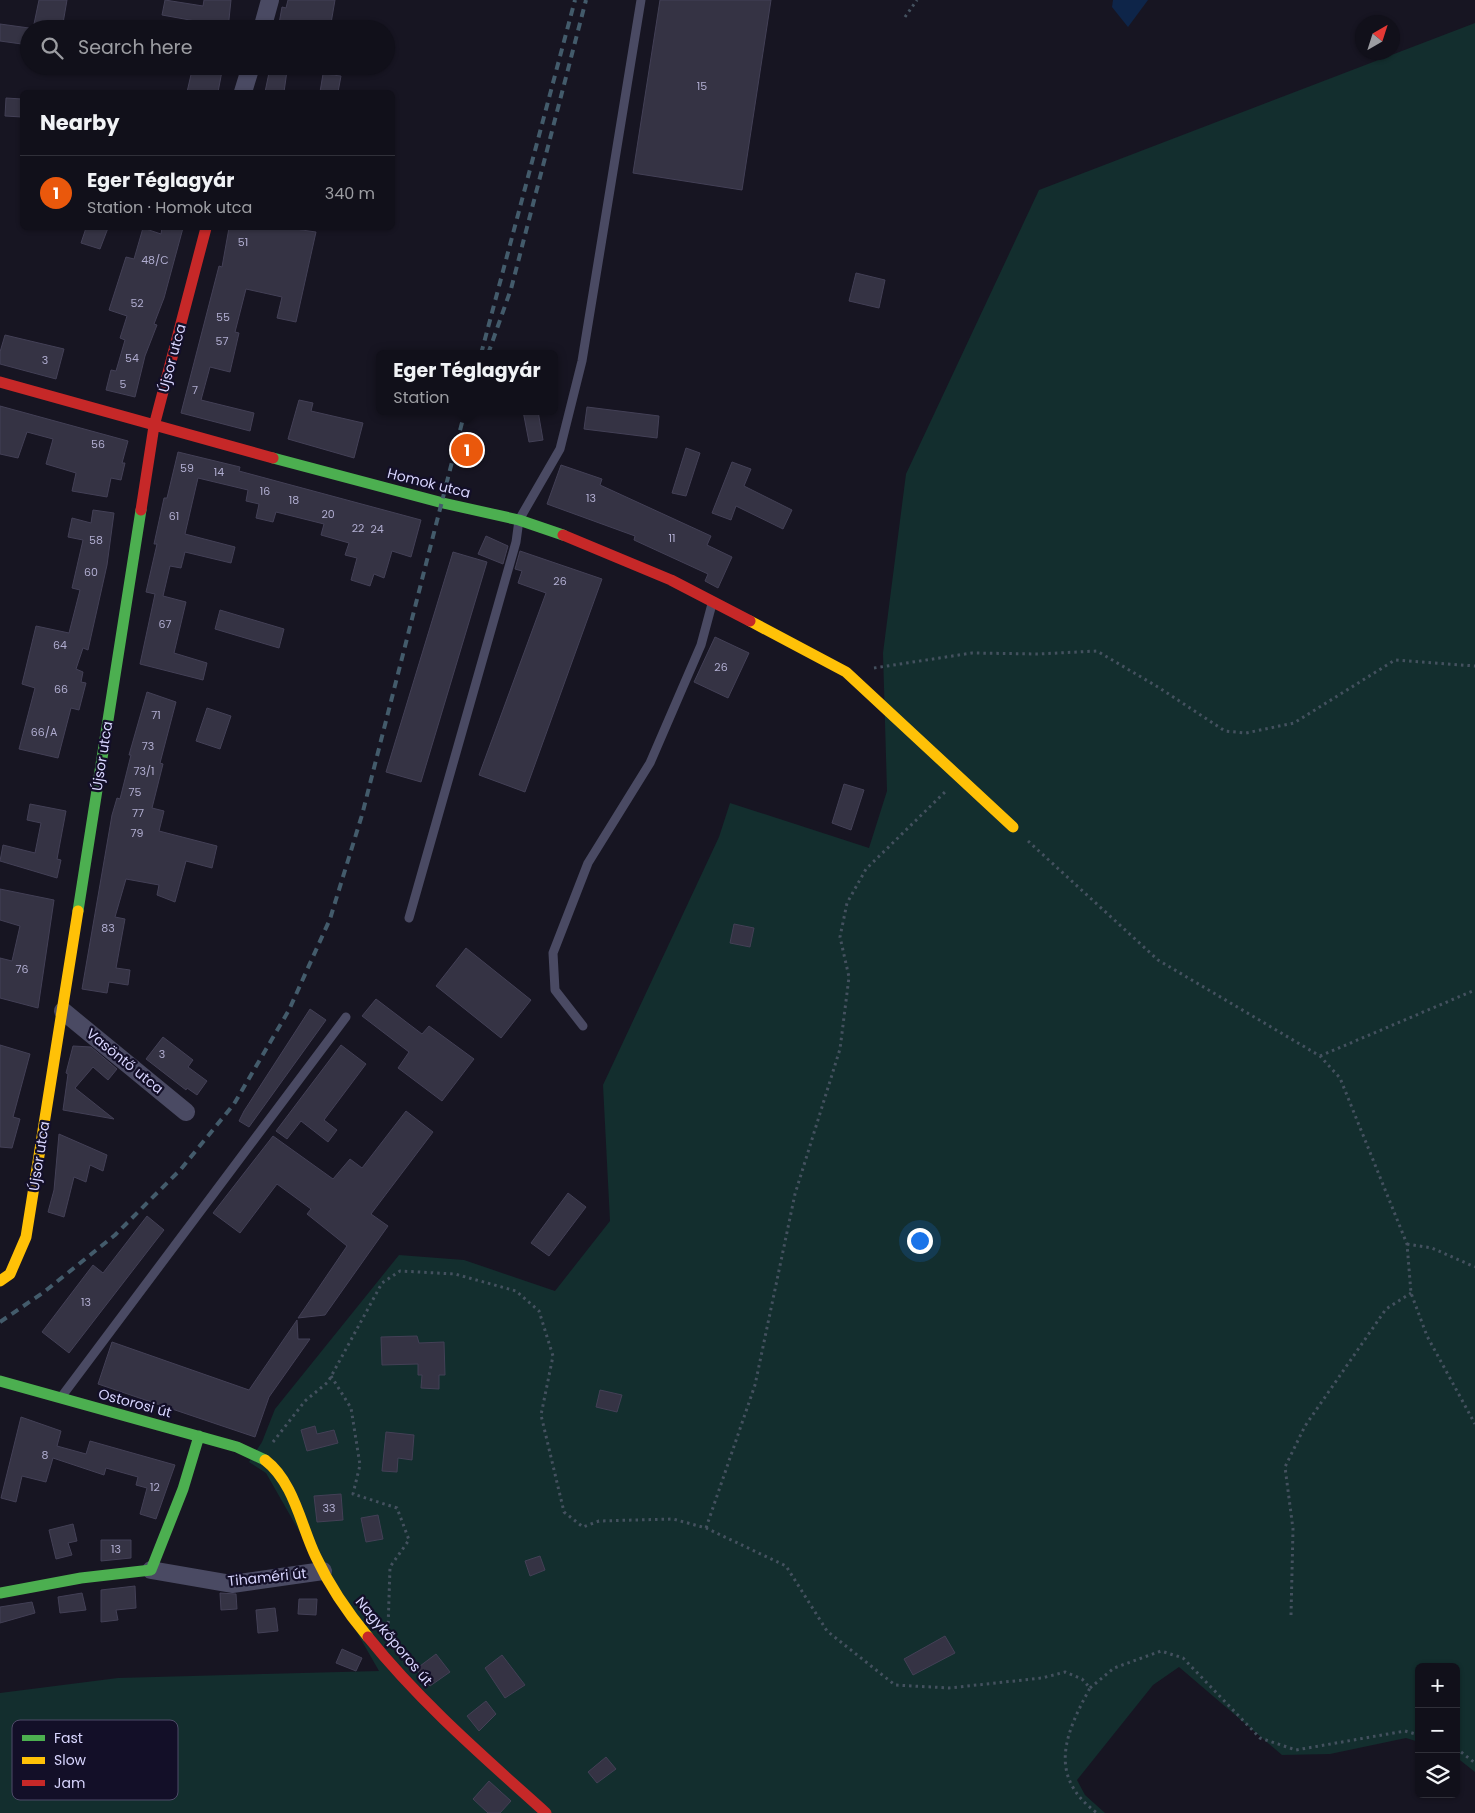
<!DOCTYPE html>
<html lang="en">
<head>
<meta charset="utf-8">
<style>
	body { margin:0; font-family:Poppins,sans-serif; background:#1e1e27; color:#f1f3f6 }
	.controls { position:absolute; right:15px; bottom:15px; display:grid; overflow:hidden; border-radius:8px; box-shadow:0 1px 4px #0004 }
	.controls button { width:45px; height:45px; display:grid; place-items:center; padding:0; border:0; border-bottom:1px solid #303039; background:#11101a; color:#f1f3f6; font:25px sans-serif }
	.compass { position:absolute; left:1355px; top:15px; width:45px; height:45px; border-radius:50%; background:#11101a; box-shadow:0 1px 4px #0004; rotate:39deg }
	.you { position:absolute; left:919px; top:1240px; width:18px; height:18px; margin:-12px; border:4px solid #fff; border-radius:50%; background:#1a73e8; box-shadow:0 0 0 8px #1a73e833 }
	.badge { display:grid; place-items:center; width:32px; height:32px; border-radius:50%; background:#ea580c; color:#fff; font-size:16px; font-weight:700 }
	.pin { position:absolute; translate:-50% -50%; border:2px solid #fff; box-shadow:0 1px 5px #0006 }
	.popup { position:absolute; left:376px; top:350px; width:182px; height:65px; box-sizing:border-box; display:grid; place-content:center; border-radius:8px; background:#11101a; filter:drop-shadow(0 1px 4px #0005); font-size:16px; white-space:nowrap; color:#9c9da2 }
	.popup b { font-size:19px; color:#f1f3f6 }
	.popup::after { content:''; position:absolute; left:50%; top:100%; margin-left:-10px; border:10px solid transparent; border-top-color:#11101a }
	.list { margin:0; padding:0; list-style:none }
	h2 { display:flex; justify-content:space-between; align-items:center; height:65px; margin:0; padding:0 20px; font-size:21px }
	h2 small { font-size:16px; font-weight:400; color:#9c9da2 }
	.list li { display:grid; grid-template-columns:32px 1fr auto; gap:15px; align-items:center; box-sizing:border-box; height:75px; padding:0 20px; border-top:1px solid #303039 }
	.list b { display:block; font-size:19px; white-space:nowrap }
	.list p { margin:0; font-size:16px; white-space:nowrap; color:#9c9da2 }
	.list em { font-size:16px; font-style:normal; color:#9c9da2 }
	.icon { flex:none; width:28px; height:28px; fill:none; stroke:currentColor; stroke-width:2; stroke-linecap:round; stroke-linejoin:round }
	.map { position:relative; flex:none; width:1475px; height:1813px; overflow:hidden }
	.search { position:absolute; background:#11101a; box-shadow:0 1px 4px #0004; left:20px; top:20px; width:375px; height:55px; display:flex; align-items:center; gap:12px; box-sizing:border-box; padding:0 18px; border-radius:28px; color:#9c9da2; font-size:19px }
	.panel { position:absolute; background:#11101a; box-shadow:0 1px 4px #0004; left:20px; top:90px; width:375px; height:140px; border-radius:8px }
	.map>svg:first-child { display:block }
	.green { fill:#132e2e }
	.water { fill:#0e2549 }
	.building { fill:#353344; stroke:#434056 }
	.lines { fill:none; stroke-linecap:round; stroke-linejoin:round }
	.path { stroke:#44515f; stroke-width:3; stroke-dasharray:2.5 4; stroke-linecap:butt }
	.lane { stroke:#4a4a63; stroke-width:9 }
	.street { stroke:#4a4a63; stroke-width:18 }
	.fast { stroke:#4caf50; stroke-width:11 }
	.slow { stroke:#ffc107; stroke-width:11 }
	.jam { stroke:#c62828; stroke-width:11 }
	.rail { stroke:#435b6b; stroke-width:4; stroke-dasharray:8 6; stroke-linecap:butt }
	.labels { text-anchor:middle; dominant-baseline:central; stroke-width:4.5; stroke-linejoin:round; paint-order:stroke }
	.number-label { font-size:11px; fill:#b0add0 }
	.street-label { font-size:14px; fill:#d9d6ff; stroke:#130f28 }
	.key { fill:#130f28; stroke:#4e4b68; stroke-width:1 }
	.key-label { font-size:14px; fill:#d9d6ff }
</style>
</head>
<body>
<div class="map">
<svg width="1475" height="1813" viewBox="0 0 1475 1813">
	<rect width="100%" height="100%" fill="#171522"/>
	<path class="green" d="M1475,23V1772L1456,1757V1667H1419V1742L1406,1738L1330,1754L1282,1755L1179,1667L1153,1685L1077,1780L1085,1795L1105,1813H0V1693L118,1678L379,1671L266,1473L249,1462L262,1442L275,1409L399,1255L464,1260L555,1291L610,1221L603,1085L719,837L730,803L869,848L887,791L883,653L906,474L1039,190Z"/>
	<path class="water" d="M1113,0H1148L1128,27L1112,7Z"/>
	<path class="building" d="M39,0H67L62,29L34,24Z
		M165,0L203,6L204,0H231L228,29H200L201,22L162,15Z
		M288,0H335L330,29H278L282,7L286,8Z
		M660,0H771L742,190L633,173Z
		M0,24L29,28V45L0,41Z
		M193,66H223L218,92H187Z
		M270,68L287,71L284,92H265Z
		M323,74L341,76L338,92H320Z
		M6,98L22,99V117L5,116Z
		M86,228H108L100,249L81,243Z
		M143,228L161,234L162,228H183L164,298L154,324L157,325L145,356L135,397L106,390L111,370L116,371L125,340L120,338L127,316L109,310L126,257L134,259Z
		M229,228H288L316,232L296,322L277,318L282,297L246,289L235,332L239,333L230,372L210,367L201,400L254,413L250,431L181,413L219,266L222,267Z
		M856,273L885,280L879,308L849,301Z
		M5,335L64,349L56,379L0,364V352Z
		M299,400L313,403L311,411L363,423L354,458L288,439Z
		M0,406L128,441L122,463H125L121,480L111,478L107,497L72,491L76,473L46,464L53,439L27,432L18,458L0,454Z
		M587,407L659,416L657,438L584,429Z
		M523,411H538L543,440L529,442Z
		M686,448L700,453L686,496L672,493Z
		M178,452L240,467L239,471L421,520L411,557L392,551L384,578L374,574L370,586L351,580L357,558L345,555L349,543L321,535L324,524L276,512L273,522L256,518L259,504L246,501L248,490L198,478L185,534L235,547L231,563L185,552L181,568L170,566L163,596L186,602L174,653L207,663L203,680L140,664L155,594L146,592L157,544H154L164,498H167Z
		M732,462L751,469L744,486L792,510L783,529L736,506L731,520L712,513Z
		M561,465L602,479L600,485L711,536L707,545L732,557L718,588L705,581L708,574L634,540L635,536L547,504Z
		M93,510L114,513L107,565L88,650L83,648L76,669L83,672L81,682L86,683L79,710L71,708L58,758L19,749L35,688L22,684L36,626L69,633L80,590L72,588L83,540L68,537L72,518L91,523Z
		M486,536L508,546L503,564L478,554Z
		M520,551L602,579L525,792L479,775L546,593L518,583L522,571L515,569Z
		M453,552L487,562L421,782L386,772Z
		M220,610L284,629L279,648L215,629Z
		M715,637L749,653L728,698L694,682Z
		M147,692L176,702L160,763L163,764L152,808L164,811L159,831L217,846L212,868L186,861L175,902L157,895L159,885L126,879L115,917L125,919L116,968L130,970L128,985L109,982L107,993L82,989L112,815L117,798L120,799L131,755H129Z
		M207,708L231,716L220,749L196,741Z
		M844,784L864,790L851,830L832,823Z
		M30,804L66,811L57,859L61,860L57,878L0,861L3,845L35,853L41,823L27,820Z
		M0,889L54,900L38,1008L0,998V958L12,961L20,926L0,920Z
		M734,924L754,928L750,947L730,943Z
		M466,948L531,1000L501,1038L436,986Z
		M376,999L422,1034L429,1026L474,1059L442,1101L398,1068L409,1052L362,1016Z
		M310,1009L326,1020L249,1127L239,1121L244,1111Z
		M163,1037L193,1060L188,1067L207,1081L197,1095L187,1088L186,1090L146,1059Z
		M0,1045L30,1054L13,1117L20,1119L12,1148L0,1147Z
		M341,1045L366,1064L324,1120L337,1130L328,1142L301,1121L287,1139L276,1131Z
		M73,1046L91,1047L117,1069L108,1080L93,1067L75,1088L114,1119L63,1110L68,1074L66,1073Z
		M406,1111L433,1132L371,1214L388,1226L325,1315L298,1318L347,1246L307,1214L311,1209L277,1184L240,1233L213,1213L273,1136L333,1179L350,1159L362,1168Z
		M59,1134L107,1155L103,1171L90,1165L86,1182L74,1177L64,1217L48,1212L54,1190Z
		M568,1193L586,1207L549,1256L531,1243Z
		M147,1216L164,1230L69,1353L42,1332L93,1265L103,1273Z
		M297,1320L298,1339H310L269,1397L255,1437L98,1384L112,1342L249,1390Z
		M417,1336L419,1343L444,1342L445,1375H439V1389L421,1388L422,1375H418V1364L382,1365L381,1337Z
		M600,1390L622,1395L617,1412L596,1407Z
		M21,1417L61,1431L57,1446L86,1454L90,1441L175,1465L156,1519L140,1514L147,1488L136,1485L138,1477L106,1468L104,1475L53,1458L46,1482L22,1476L16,1502L1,1498Z
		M315,1426L317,1434L334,1430L338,1443L307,1451L301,1430Z
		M386,1432L414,1435L412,1460L398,1458L397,1472L382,1471Z
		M341,1494L343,1520L317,1522L314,1496Z
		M378,1515L383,1539L366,1542L361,1518Z
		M73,1524L77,1541L68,1543L72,1555L56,1559L49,1530Z
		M101,1540H131V1558L101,1561Z
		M540,1556L545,1570L530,1576L525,1561Z
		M135,1586L136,1608L116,1610L118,1620L101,1622V1590Z
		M82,1593L86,1610L60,1613L58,1597Z
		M220,1593L236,1594L237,1609L221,1610Z
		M299,1599H317L316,1615L298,1614Z
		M32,1602L35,1613L0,1623V1607Z
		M275,1608L278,1631L258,1633L256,1610Z
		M945,1636L955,1653L913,1675L904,1659Z
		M342,1649L362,1658L356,1671L336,1663Z
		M436,1654L450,1672L430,1686L416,1669Z
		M502,1655L525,1685L505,1698L485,1668Z
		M486,1701L496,1714L479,1731L467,1716Z
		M606,1757L616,1769L597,1783L588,1772Z
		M489,1781L511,1801L500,1813H488L473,1799Z"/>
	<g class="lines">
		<path class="path" d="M905,17L917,0
			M874,668L972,653L1038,654L1097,651L1158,687L1225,731L1246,733L1294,723L1395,660L1475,666
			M1028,841L1158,960L1320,1056L1340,1078L1407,1244L1411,1293L1427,1336L1475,1424
			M1320,1056L1475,990
			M1407,1244L1432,1248L1475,1267
			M331,1376L351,1408L360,1465L353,1494L397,1508L409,1540L390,1567L388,1629
			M273,1442L305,1401L328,1382L382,1283L400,1271L455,1274L516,1291L539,1311L553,1356L541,1415L564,1512L583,1527L599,1521L673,1519L706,1528L786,1566L827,1631L895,1685L949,1688L1042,1678L1065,1672L1082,1679L1090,1688C1065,1734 1047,1776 1097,1813
			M706,1528L755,1385L795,1194L840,1049L849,977L840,937L847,903L866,869L946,791
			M1291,1615L1293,1529L1285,1467L1305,1426L1386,1309L1411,1293
			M1090,1688L1114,1668L1161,1651L1183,1658L1260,1738L1296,1750L1405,1731L1419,1735
			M1456,1748L1475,1763"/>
		<path class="lane" d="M409,918L516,542L519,520L560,449L582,361L641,0
			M583,1026L555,990L553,953L588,863L650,763L701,645L712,604
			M62,1396L346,1017"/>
		<path class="street" d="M262,29L270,0
			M243,92L251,66
			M63,1011L186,1112
			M151,1570L232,1584L323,1571"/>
		<path class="fast" d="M273,458L443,503L519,520L563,535
			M78,911L141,510
			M0,1381L237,1447L265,1460
			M0,1593L81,1578L151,1570L183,1489L199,1436"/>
		<path class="slow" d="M750,621L846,672L1013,827
			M0,1281L10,1274L26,1237L78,911
			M265,1460C294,1482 301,1526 316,1557C329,1585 348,1613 368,1637"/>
		<path class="jam" d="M0,382L273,458
			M141,510L154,426L206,228
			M563,535L671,580L750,621
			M368,1637C421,1703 484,1757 546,1813"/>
		<path class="rail" d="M481,354L575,0
			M488,354L511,289L586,0
			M0,1322L44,1292L115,1235L181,1169L234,1104L289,1010L330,919L362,815L465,411"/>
	</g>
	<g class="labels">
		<g class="number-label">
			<text x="702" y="86">15</text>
			<text x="243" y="242">51</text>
			<text x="155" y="260">48/C</text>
			<text x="137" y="303">52</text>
			<text x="223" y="317">55</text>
			<text x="222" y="341">57</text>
			<text x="132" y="358">54</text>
			<text x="45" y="360">3</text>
			<text x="123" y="384">5</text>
			<text x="195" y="390">7</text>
			<text x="98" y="444">56</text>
			<text x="187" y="468">59</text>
			<text x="219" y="472">14</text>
			<text x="265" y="491">16</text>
			<text x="591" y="498">13</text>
			<text x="294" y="500">18</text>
			<text x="328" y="514">20</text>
			<text x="174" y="516">61</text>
			<text x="358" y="528">22</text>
			<text x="377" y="529">24</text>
			<text x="672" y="538">11</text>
			<text x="96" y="540">58</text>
			<text x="91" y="572">60</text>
			<text x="560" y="581">26</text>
			<text x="165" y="624">67</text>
			<text x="60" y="645">64</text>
			<text x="721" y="667">26</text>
			<text x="61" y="689">66</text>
			<text x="156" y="715">71</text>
			<text x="44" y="732">66/A</text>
			<text x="148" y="746">73</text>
			<text x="144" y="771">73/1</text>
			<text x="135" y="792">75</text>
			<text x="138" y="813">77</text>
			<text x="137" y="833">79</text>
			<text x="108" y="928">83</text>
			<text x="22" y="969">76</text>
			<text x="162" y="1054">3</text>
			<text x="86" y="1302">13</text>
			<text x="45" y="1455">8</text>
			<text x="155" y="1487">12</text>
			<text x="329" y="1508">33</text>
			<text x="116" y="1549">13</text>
		</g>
		<g class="street-label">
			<text transform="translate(172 358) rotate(-75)">Újsor utca</text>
			<text transform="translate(429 483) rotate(14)">Homok utca</text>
			<text transform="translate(102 756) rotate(-81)">Újsor utca</text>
			<text transform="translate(125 1061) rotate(39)">Vasöntő utca</text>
			<text transform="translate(39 1156) rotate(-81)">Újsor utca</text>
			<text transform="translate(135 1403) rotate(15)">Ostorosi út</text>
			<text transform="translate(267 1577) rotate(-6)">Tihaméri út</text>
			<text transform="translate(394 1641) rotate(50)">Nagykőporos út</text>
		</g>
	</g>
	<rect x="12" y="1720" width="166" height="80" rx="8" class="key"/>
	<rect x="22" y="1735" width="23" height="6" fill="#4caf50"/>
	<rect x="22" y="1757" width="23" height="7" fill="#ffc107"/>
	<rect x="22" y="1780" width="23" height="6" fill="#c62828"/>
	<g class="key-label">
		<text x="54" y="1743">Fast</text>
		<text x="54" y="1765">Slow</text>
		<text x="54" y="1788">Jam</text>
	</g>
</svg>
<div class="controls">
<button>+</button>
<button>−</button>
<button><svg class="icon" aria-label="layers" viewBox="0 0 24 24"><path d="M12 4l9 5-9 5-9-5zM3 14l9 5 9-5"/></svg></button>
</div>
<svg class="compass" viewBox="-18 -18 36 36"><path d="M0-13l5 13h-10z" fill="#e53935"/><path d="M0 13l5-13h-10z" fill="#9c9da2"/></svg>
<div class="you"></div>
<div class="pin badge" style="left:467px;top:450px">1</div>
<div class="popup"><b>Eger Téglagyár</b>Station</div>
<div class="search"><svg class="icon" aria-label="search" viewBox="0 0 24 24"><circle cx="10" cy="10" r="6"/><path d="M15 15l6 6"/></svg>Search here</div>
<section class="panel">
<h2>Nearby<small></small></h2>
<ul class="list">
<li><span class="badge">1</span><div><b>Eger Téglagyár</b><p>Station · Homok utca</p></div><em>340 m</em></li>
</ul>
</section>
</div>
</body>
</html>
